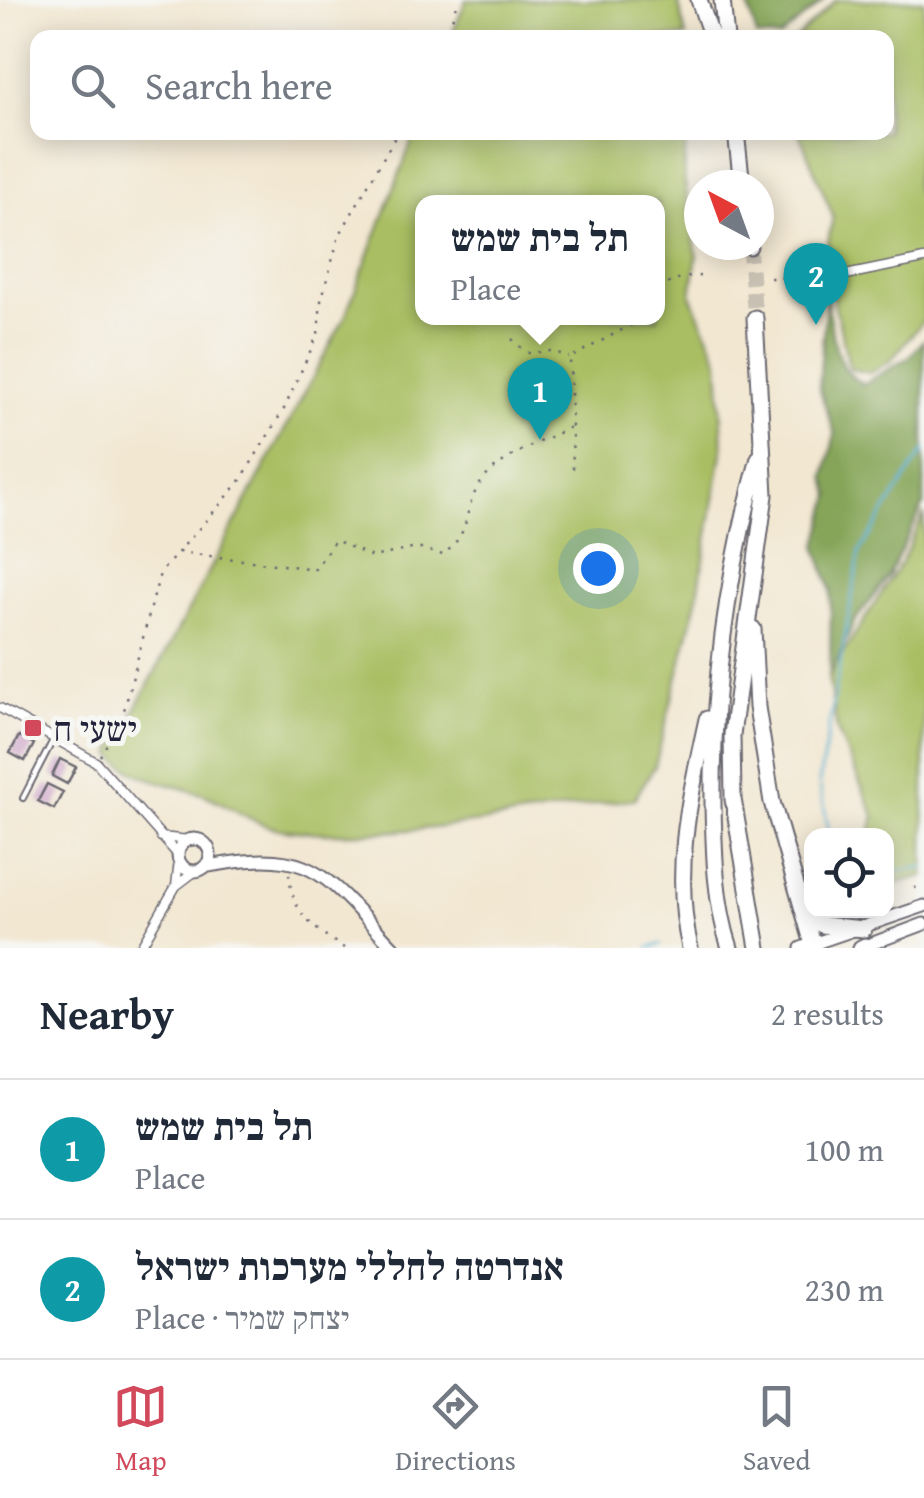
<!DOCTYPE html>
<html lang="en">
<head>
<meta charset="utf-8">
<style>
	body { margin:0; font-family:"Gentium Book Plus","Frank Ruhl Libre",serif; background:#f2f2f3; color:#1f2937 }
	.controls { position:absolute; right:30px; bottom:30px; display:grid; overflow:hidden; border-radius:20px; box-shadow:0 5px 25px #0003 }
	.controls button { width:90px; height:90px; display:grid; place-items:center; padding:0; border:0; border-bottom:2px solid #e0e1e3; background:#fff; color:#1f2937; font:50px sans-serif }
	.compass { position:absolute; left:684px; top:170px; width:90px; height:90px; border-radius:50%; background:#fff; box-shadow:0 5px 25px #0003; rotate:319deg }
	.you { position:absolute; left:598px; top:568px; width:35px; height:35px; margin:-25px; border:8px solid #fff; border-radius:50%; background:#1a73e8; box-shadow:0 0 0 15px #1a73e833 }
	.badge { display:grid; place-items:center; width:65px; height:65px; border-radius:50%; background:#d1495b; color:#fff; font-size:32px; font-weight:700 }
	.pin { position:absolute; translate:-50% -82px; filter:drop-shadow(0 2px 5px #0008) }
	.pin::after { content:''; position:absolute; top:52px; width:35px; height:30px; background:inherit; clip-path:polygon(0 0,100% 0,50% 100%) }
	.popup { position:absolute; left:415px; top:195px; width:250px; height:130px; box-sizing:border-box; display:grid; place-content:center; border-radius:20px; background:#fff; filter:drop-shadow(0 2px 8px #0005); font-size:32px; white-space:nowrap; color:#747a83 }
	.popup b { font-size:38px; color:#1f2937 }
	.popup::after { content:''; position:absolute; left:50%; top:100%; margin-left:-20px; border:20px solid transparent; border-top-color:#fff }
	.list { margin:0; padding:0; list-style:none }
	h2 { display:flex; justify-content:space-between; align-items:center; height:130px; margin:0; padding:0 40px; font-size:42px }
	h2 small { font-size:32px; font-weight:400; color:#747a83 }
	.list li { display:grid; grid-template-columns:65px 1fr auto; gap:30px; align-items:center; box-sizing:border-box; height:140px; padding:0 40px; border-top:2px solid #e0e1e3 }
	.list b { display:block; font-size:38px; white-space:nowrap }
	.list p { margin:0; font-size:32px; white-space:nowrap; color:#747a83 }
	.list em { font-size:32px; font-style:normal; color:#747a83 }
	.icon { flex:none; width:55px; height:55px; fill:none; stroke:currentColor; stroke-width:2; stroke-linecap:round; stroke-linejoin:round }
	.map { position:relative; flex:none; width:924px; height:948px; overflow:hidden }
	.search { position:absolute; background:#fff; box-shadow:0 5px 25px #0003; left:30px; right:30px; top:30px; height:110px; display:flex; align-items:center; gap:25px; box-sizing:border-box; padding:0 35px; border-radius:20px; color:#747a83; font-size:38px }
	.sheet { height:410px; background:#fff }
	nav { display:flex; justify-content:space-around; align-items:center; box-sizing:border-box; height:140px; border-top:2px solid #e0e1e3; background:#fff; font-size:28px; color:#747a83 }
	nav a { display:grid; justify-items:center; gap:5px }
	nav .on { color:#d1495b }
	.map>svg:first-child { display:block }
	.green { fill:#a9be62; stroke:#66704e; stroke-width:2.5; fill-rule:evenodd }
	.forest { fill:#86a558; stroke:#54644a; stroke-width:2.5 }
	.lines { fill:none; stroke-linecap:round; stroke-linejoin:round }
	.stream { stroke:#56b1d4; stroke-width:2.5 }
	.building { fill:#c89ac3 }
	.highway-tunnel { stroke:#c8c0b3; stroke-width:15; stroke-dasharray:15 8; stroke-linecap:butt }
	.lane-casing { stroke:#6b6770; stroke-width:8 }
	.street-casing { stroke:#6b6770; stroke-width:11 }
	.secondary-casing { stroke:#6b6770; stroke-width:15 }
	.highway-casing { stroke:#6b6770; stroke-width:19 }
	.path { stroke:#6b6770; stroke-width:2.5; stroke-dasharray:2.5 8; stroke-linecap:butt }
	.lane { stroke:#fff; stroke-width:4 }
	.street { stroke:#fff; stroke-width:8 }
	.secondary { stroke:#fff; stroke-width:11 }
	.highway { stroke:#fff; stroke-width:15 }
	.poi-dot { fill:#d1495b; stroke:#f6f6f2; stroke-width:4 }
	.labels { text-anchor:middle; dominant-baseline:central; stroke-width:10; stroke-linejoin:round; paint-order:stroke }
	.poi-label { font-size:35px; fill:#22223b; stroke:#f6f6f2; text-anchor:start }
</style>
</head>
<body>
<div class="map">
<svg width="924" height="948" viewBox="0 0 924 948">
	<rect width="100%" height="100%" fill="#f6f6f2"/>
	<filter id="ink" filterUnits="userSpaceOnUse"><feTurbulence type="fractalNoise" baseFrequency=".01" numOctaves="2"/><feDisplacementMap in="SourceGraphic" scale="20" xChannelSelector="R" yChannelSelector="G"/><feConvolveMatrix kernelMatrix="1 2 1 2 8 2 1 2 1" color-interpolation-filters="sRGB"/></filter>
	<filter id="wash" filterUnits="userSpaceOnUse"><feTurbulence type="fractalNoise" baseFrequency=".0048" numOctaves="4" result="noise"/><feDisplacementMap in="SourceGraphic" scale="40" xChannelSelector="R" yChannelSelector="G"/><feGaussianBlur stdDeviation="2.25" result="paint"/><feColorMatrix in="noise" values="0 0 0 0 0 0 0 0 0 0 0 0 0 0 0 0 0 1.4 0 .05"/><feComposite in="paint" operator="in"/></filter>
	<g filter="url(#wash)">
		<rect width="100%" height="100%" fill="#f2e7d1"/>
		<path class="green" d="M466,0H678L686,37H451Z
			M836,0H924V98L915,186L924,211V320L891,360L870,373L850,369L824,262L833,216L799,133L886,132V38H797Z
			M415,133H686L684,177L697,256L691,295L719,360L723,447L697,600L655,766L634,799C524,813 396,843 285,830C253,826 232,805 202,794C170,783 137,781 113,756L114,749L345,317ZM422,202H658V318H422Z
			M924,514V876L895,884L897,869L887,870L886,836L869,835L875,817L837,730L828,676L901,563Z"/>
		<path class="forest" d="M747,0H824L780,38L757,37Z
			M826,297C832,326 833,370 863,384L909,357L924,340V504L888,577L854,622L830,677L831,590L817,548L831,495L825,477L835,434L819,388Z"/>
		<g class="lines">
			<path class="stream" d="M830,836L819,782L860,551L924,450
				M886,873L924,867
				M649,948L661,944"/>
		</g>
		<g id="blocks">
			<path class="building" d="M19,736L34,744L25,761L10,753Z
				M60,759L76,767L67,784L52,776Z
				M47,784L63,792L54,809L38,801Z"/>
		</g>
	</g>
	<g filter="url(#ink)">
		<use href="#blocks" fill-opacity="0" stroke="#6b6770" stroke-width="2.5"/>
		<g class="lines">
			<path class="highway-tunnel" d="M749,246L755,318"/>
			<defs>
				<path id="lane" d="M23,798L53,740"/>
				<path id="street" d="M841,276L924,259
					M0,708L96,762L178,855
					M161,837L189,840
					M176,886L197,870
					M140,948L176,886L179,860"/>
				<path id="secondary" d="M178 855a16 16 0 1 1 32 0a16 16 0 1 1-32 0Z
					M204,867C316,845 323,875 394,948
					M801,948L924,906
					M860,948L924,924"/>
				<path id="highway" d="M699,0L712,38
					M722,0L726,38
					M736,132L742,185
					M749,245V246
					M755,318L765,495L732,735L733,799L758,948
					M753,629L757,707L772,802L814,948
					M807,908L822,925L864,929
					M690,948C672,869 690,797 707,719
					M730,948C715,903 714,852 713,805C712,687 727,572 759,458
					M861,948L865,946"/>
			</defs>
			<use href="#lane" class="lane-casing"/>
			<use href="#street" class="street-casing"/>
			<use href="#secondary" class="secondary-casing"/>
			<use href="#highway" class="highway-casing"/>
			<path class="path" d="M445,38L459,0
				M770,278L833,276
				M658,288L680,278L700,276
				M512,339L527,353L552,351L569,357
				M573,469L570,358L644,318
				M178,552L315,569L335,540L372,557L417,548L443,555C474,528 461,516 478,487C496,457 540,443 570,427
				M100,756L122,718L160,573L239,483L284,409L318,334L321,301L339,236L398,132
				M289,874C292,914 312,927 344,948
				M914,888L924,886
				M886,898H888
				M842,915L853,911"/>
			<use href="#lane" class="lane"/>
			<use href="#street" class="street"/>
			<use href="#secondary" class="secondary"/>
			<use href="#highway" class="highway"/>
		</g>
	</g>
	<rect class="poi-dot" x="23" y="718" width="20" height="20" rx="5"/>
	<g class="labels">
		<g class="poi-label">
			<text x="53" y="728">ישעי ח</text>
		</g>
	</g>
</svg>
<div class="controls">
<button><svg class="icon" aria-label="locate" viewBox="0 0 24 24"><circle cx="12" cy="12" r="6"/><path d="M12 2v4M12 18v4M2 12h4M18 12h4"/></svg></button>
</div>
<svg class="compass" viewBox="-18 -18 36 36"><path d="M0-13l5 13h-10z" fill="#e53935"/><path d="M0 13l5-13h-10z" fill="#747a83"/></svg>
<div class="you"></div>
<div class="pin badge" style="left:540px;top:440px;background:#0f9aa8">1</div>
<div class="popup"><b>תל בית שמש</b>Place</div>
<div class="pin badge" style="left:816px;top:325px;background:#0f9aa8">2</div>
<div class="search"><svg class="icon" aria-label="search" viewBox="0 0 24 24"><circle cx="10" cy="10" r="6"/><path d="M15 15l6 6"/></svg>Search here</div>
</div>
<section class="sheet">
<h2>Nearby<small>2 results</small></h2>
<ul class="list">
<li><span class="badge" style="background:#0f9aa8">1</span><div><b>תל בית שמש</b><p>Place</p></div><em>100 m</em></li>
<li><span class="badge" style="background:#0f9aa8">2</span><div><b>אנדרטה לחללי מערכות ישראל</b><p>Place · יצחק שמיר</p></div><em>230 m</em></li>
</ul>
</section>
<nav>
<a class="on"><svg class="icon" aria-label="map" viewBox="0 0 24 24"><path d="M3 6l6-2 6 2 6-2v14l-6 2-6-2-6 2zM9 4v14M15 6v14"/></svg>Map</a>
<a><svg class="icon" aria-label="directions" viewBox="0 0 24 24"><path d="M12 3l9 9-9 9-9-9zM9 14v-3h6M13 9l2 2-2 2"/></svg>Directions</a>
<a><svg class="icon" aria-label="saved" viewBox="0 0 24 24"><path d="M7 4h10v16l-5-4-5 4z"/></svg>Saved</a>
</nav>
</body>
</html>
